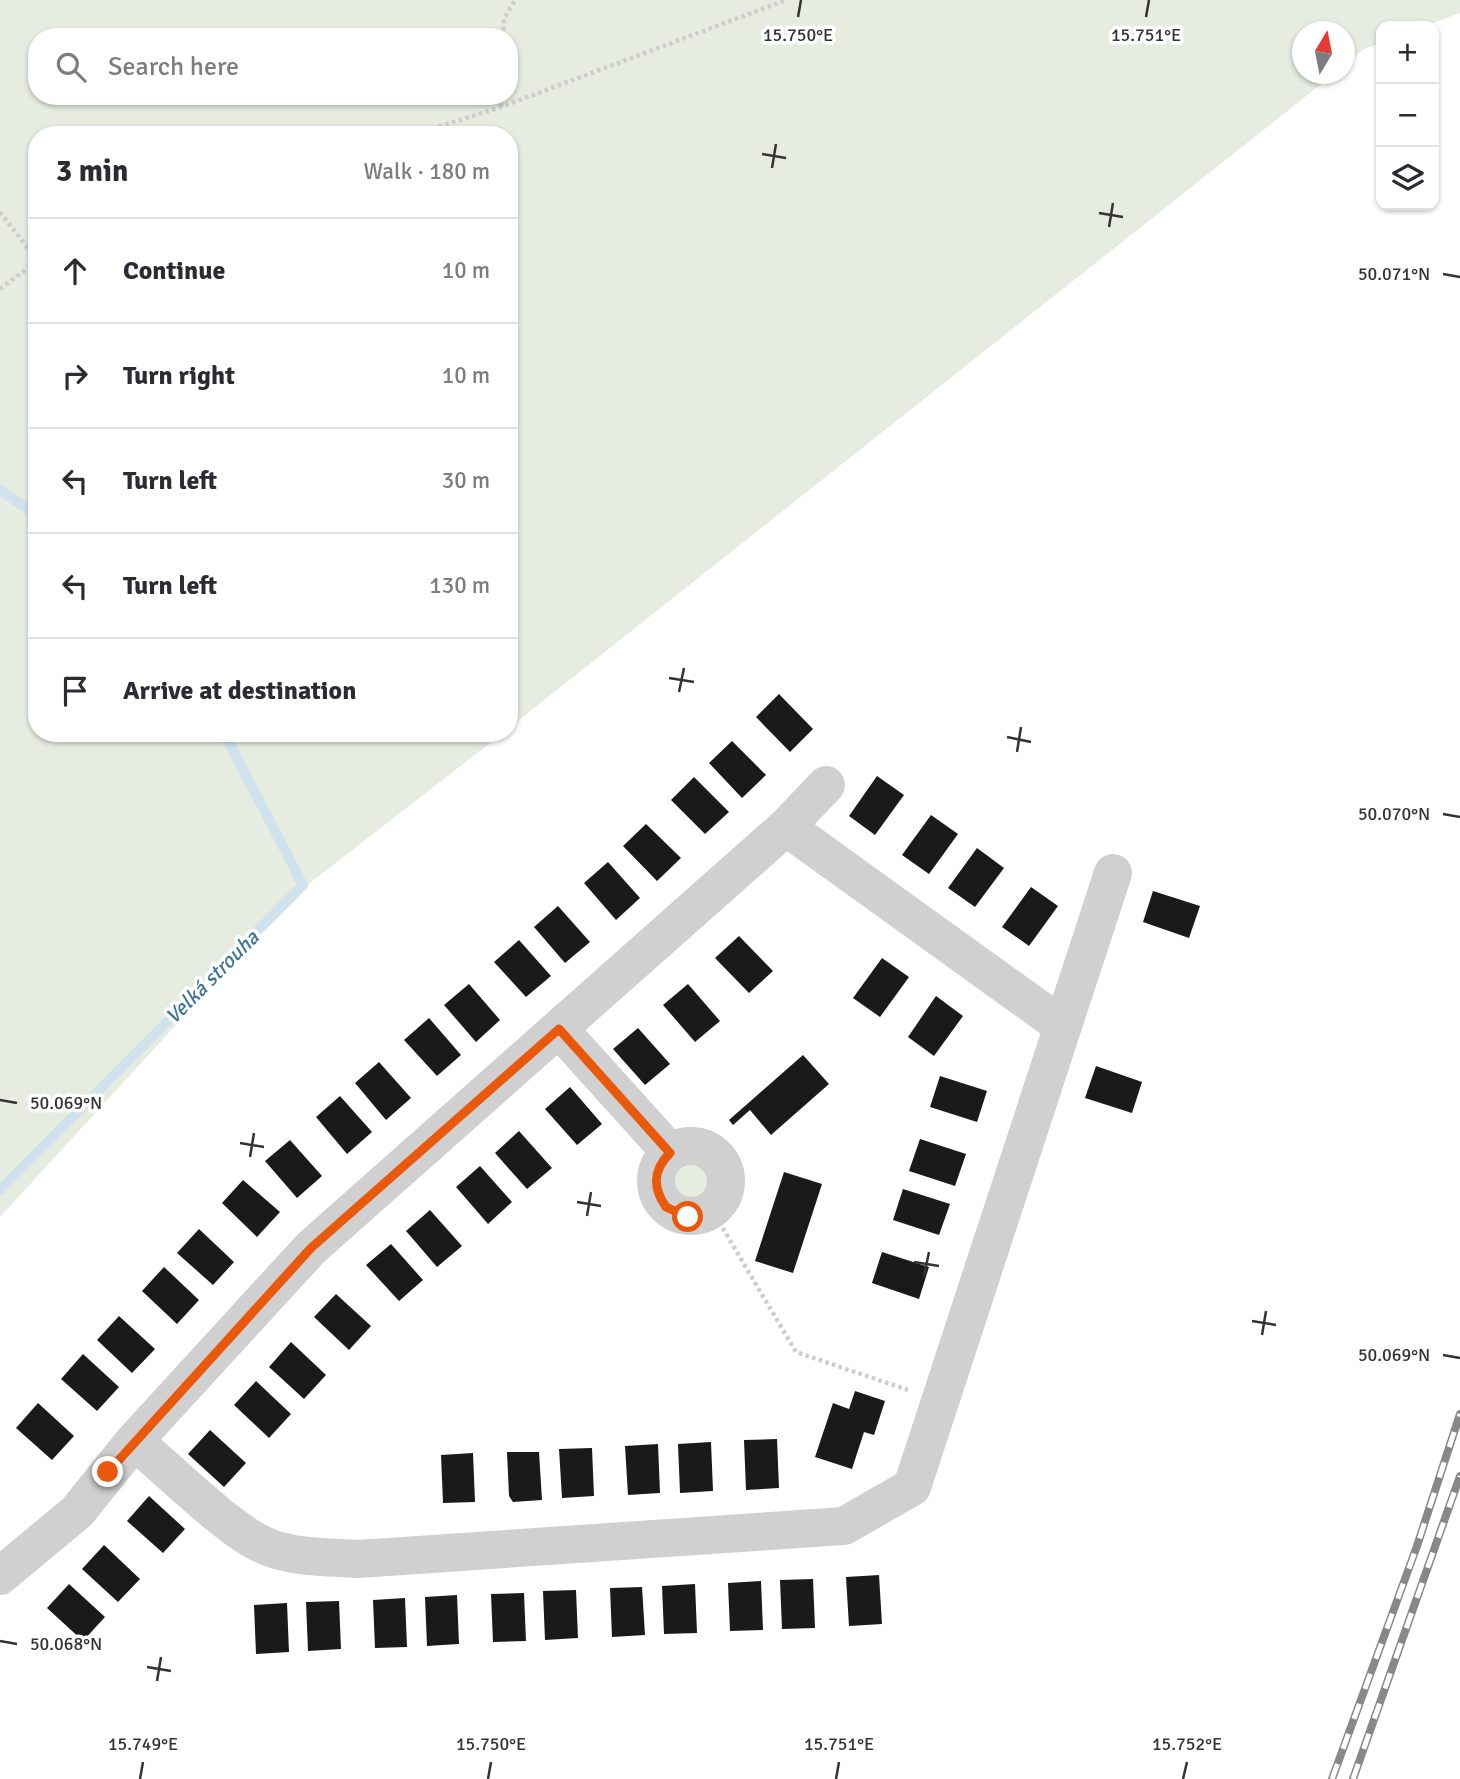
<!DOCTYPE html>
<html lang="en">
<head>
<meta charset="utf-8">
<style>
	body { margin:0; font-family:Signika,sans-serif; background:#f2f2f3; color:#2b2b33 }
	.controls { position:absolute; right:21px; top:21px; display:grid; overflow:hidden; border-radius:14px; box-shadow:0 2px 5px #0004 }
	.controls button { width:63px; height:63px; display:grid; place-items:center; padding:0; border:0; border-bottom:2px solid #e1e1e2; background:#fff; color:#2b2b33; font:35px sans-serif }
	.compass { position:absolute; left:1292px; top:21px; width:63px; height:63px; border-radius:50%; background:#fff; box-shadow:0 2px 5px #0004; rotate:10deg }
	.stop { position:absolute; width:21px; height:21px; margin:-16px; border:5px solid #ea580c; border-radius:50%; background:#fff }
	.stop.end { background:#ea580c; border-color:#fff; box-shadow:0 2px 7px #0008 }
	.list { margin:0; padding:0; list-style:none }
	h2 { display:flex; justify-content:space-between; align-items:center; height:91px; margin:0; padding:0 28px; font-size:30px }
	h2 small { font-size:23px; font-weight:400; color:#7c7c81 }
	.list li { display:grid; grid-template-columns:46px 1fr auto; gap:21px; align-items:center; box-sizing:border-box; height:105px; padding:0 28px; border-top:2px solid #e1e1e2 }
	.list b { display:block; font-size:26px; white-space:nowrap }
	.list em { font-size:23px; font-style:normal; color:#7c7c81 }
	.icon { flex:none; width:38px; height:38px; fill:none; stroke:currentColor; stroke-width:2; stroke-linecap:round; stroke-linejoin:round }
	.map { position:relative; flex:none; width:1460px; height:1779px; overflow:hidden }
	.search { position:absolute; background:#fff; box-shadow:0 2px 5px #0004; left:28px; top:28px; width:490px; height:77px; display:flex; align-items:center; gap:18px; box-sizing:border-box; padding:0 24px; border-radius:28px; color:#7c7c81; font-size:26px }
	.panel { position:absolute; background:#fff; box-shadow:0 2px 5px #0004; left:28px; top:126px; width:490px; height:616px; border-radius:28px }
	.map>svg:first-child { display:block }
	.green { fill:#e6ecdf; fill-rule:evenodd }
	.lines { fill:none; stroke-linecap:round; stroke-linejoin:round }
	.stream { stroke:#cfe2ee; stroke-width:10 }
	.building { fill:#1a1a1a }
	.path { stroke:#cdcdcd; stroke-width:4.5; stroke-dasharray:3.5 3.5; stroke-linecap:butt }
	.minor { stroke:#d0d0d0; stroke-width:38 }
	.rail-casing { stroke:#888; stroke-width:8 }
	.rail { stroke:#fff; stroke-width:5; stroke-dasharray:16; stroke-linecap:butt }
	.route { stroke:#ea580c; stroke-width:9 }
	.ticks { fill:none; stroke:#333; stroke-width:2.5 }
	.labels { text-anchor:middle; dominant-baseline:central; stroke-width:7; stroke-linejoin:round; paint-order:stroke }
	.water-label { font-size:21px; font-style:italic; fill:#3f7597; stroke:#fff }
	.ticks-label { font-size:18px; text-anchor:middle; fill:#333; stroke:#fff; stroke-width:7; stroke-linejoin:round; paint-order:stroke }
</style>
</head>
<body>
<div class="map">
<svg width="1460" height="1779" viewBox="0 0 1460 1779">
	<rect width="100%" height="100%" fill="#fff"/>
	<path class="green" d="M0,0H1460V13L1426,26H1381V43L1364,49L1345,65L1344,32H1302V74H1334L509,728V135H37V733H503L297,893L0,1217ZM37,37H509V96H37Z
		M674 1183a18 18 0 1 1 36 0a18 18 0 1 1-36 0Z"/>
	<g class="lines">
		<path class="stream" d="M0,490L37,515
			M0,1190L303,885L224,733"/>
	</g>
	<path class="building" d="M779,694L813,729L790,752L756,717Z
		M732,741L766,775L742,798L709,763Z
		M877,776L904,795L875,835L849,816Z
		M694,777L729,812L705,834L671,800Z
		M931,815L958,834L929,874L902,855Z
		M646,824L681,858L657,881L623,846Z
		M977,848L1004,868L975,907L948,888Z
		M608,862L640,898L616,920L584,883Z
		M1031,887L1058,906L1029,946L1002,927Z
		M1153,891L1200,906L1189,938L1143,922Z
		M558,906L590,942L565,963L534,927Z
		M739,936L773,971L749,993L715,958Z
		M519,940L551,976L526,997L494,962Z
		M882,958L909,977L880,1017L853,998Z
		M469,984L500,1020L476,1042L444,1005Z
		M688,984L720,1021L695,1042L663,1005Z
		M936,996L963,1016L934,1056L908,1037Z
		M429,1018L461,1055L437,1076L404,1040Z
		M638,1028L670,1064L645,1085L613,1049Z
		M803,1055L829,1084L771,1135L750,1110L733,1125L729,1120Z
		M379,1062L411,1098L386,1120L355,1083Z
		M1096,1066L1142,1082L1132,1113L1085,1098Z
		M940,1076L987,1091L977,1122L930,1107Z
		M570,1087L602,1124L577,1145L545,1109Z
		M340,1096L372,1132L347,1154L316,1117Z
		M519,1131L552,1168L527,1189L495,1153Z
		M920,1139L966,1154L955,1186L909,1171Z
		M290,1140L322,1176L297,1198L265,1161Z
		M480,1166L512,1202L488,1224L456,1187Z
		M784,1172L822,1184L793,1273L755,1261Z
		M243,1180L280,1212L257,1237L222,1203Z
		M903,1189L950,1204L939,1235L893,1220Z
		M430,1210L462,1246L437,1267L406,1231Z
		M199,1229L234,1262L213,1285L177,1253Z
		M391,1244L423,1280L399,1301L366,1265Z
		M882,1252L929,1267L919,1299L872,1283Z
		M164,1267L199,1300L177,1324L142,1291Z
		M336,1294L371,1326L349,1350L314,1317Z
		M119,1316L155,1349L132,1373L97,1340Z
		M291,1342L326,1375L304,1399L269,1367Z
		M83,1354L119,1387L97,1411L61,1379Z
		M256,1381L291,1414L269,1438L234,1405Z
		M855,1391L885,1401L874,1435L864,1432L852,1469L815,1457L833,1403L849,1409Z
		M38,1403L74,1436L52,1460L16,1428Z
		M210,1430L246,1463L224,1487L188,1454Z
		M777,1439L779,1488L746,1490L744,1440Z
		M711,1442L713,1491L680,1493L678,1444Z
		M658,1444L660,1493L628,1495L625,1446Z
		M592,1448L594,1496L562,1498L559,1449Z
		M507,1452H539L542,1500L513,1502L509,1496Z
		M473,1453L475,1502L443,1503L441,1455Z
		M149,1496L185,1529L163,1553L127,1521Z
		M104,1545L140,1579L118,1602L82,1569Z
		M879,1575L882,1624L849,1626L846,1577Z
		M813,1579L815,1628L782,1629L780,1580Z
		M761,1581L763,1630L730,1631L728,1583Z
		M69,1584L105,1617L83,1641L47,1608Z
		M695,1584L697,1633L664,1634L662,1586Z
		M642,1587L645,1635L612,1637L610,1588Z
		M576,1590L578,1638L545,1640L543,1591Z
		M524,1593L526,1641L493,1642L491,1594Z
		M457,1595L459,1644L427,1646L425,1597Z
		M405,1598L407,1647L375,1648L373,1600Z
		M339,1601L341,1649L308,1651L306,1602Z
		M287,1603L289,1652L256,1654L254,1605Z"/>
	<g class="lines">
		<path class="path" d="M503,37L504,19L515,0
			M501,107V96
			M412,135L501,107L786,0
			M0,212L37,260
			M0,289L37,261
			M712,1210L796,1352L908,1390"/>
		<path class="minor" d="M786,827L1061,1025
			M559,1029L670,1152
			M656 1181a35 35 0 1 1 70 0a35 35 0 1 1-70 0Z
			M134,1441C167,1468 231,1533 268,1547C296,1558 329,1557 358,1559L844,1526L912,1487L1113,873
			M0,1576L77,1512L134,1441L311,1248L786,827L826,785"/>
		<defs>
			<path id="rail" d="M1332,1779L1417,1546L1460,1414
				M1353,1779L1460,1476"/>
		</defs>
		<use href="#rail" class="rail-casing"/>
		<use href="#rail" class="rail"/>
	</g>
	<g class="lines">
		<path class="route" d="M108,1472L311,1248L559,1029L670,1153C653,1170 652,1187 666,1207L688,1217"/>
	</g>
	<path class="ticks" d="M798,17L801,0M1146,17L1149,0M762,154L786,158M772,168L776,144M1099,213L1123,217M1109,227L1113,203M1443,274L1460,277M669,678L694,682M679,692L684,668M1007,737L1031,742M1017,752L1021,727M1443,814L1460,817M0,1100L17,1103M240,1143L264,1147M250,1157L254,1133M577,1202L601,1206M587,1216L591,1192M914,1262L939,1266M924,1276L929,1252M1252,1321L1276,1325M1262,1335L1266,1311M1443,1355L1460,1358M0,1641L17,1644M147,1667L171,1671M157,1681L161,1657M140,1779L143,1762M488,1779L491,1762M836,1779L839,1762M1183,1779L1187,1762"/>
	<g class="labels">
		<g class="water-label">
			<text transform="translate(212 977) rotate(-45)">Velká strouha</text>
		</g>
	</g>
	<g class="ticks-label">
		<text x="798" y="41">15.750°E</text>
		<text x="1146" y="41">15.751°E</text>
		<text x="1394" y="280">50.071°N</text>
		<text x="1394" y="820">50.070°N</text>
		<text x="66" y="1109">50.069°N</text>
		<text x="1394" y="1361">50.069°N</text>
		<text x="66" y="1650">50.068°N</text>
		<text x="143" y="1750">15.749°E</text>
		<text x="491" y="1750">15.750°E</text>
		<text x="839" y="1750">15.751°E</text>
		<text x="1187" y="1750">15.752°E</text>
	</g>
</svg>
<div class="controls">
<button>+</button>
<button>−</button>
<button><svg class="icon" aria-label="layers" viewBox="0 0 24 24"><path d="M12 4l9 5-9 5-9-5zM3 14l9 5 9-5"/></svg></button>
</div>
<svg class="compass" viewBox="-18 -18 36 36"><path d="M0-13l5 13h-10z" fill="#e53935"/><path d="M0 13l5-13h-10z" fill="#7c7c81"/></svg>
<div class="stop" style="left:688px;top:1217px"></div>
<div class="stop end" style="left:108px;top:1472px"></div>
<div class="search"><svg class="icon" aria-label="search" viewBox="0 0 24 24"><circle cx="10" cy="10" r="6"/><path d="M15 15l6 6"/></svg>Search here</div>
<section class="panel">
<h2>3 min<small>Walk · 180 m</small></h2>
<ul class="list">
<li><svg class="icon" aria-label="ahead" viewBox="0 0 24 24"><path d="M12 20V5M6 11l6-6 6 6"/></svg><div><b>Continue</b></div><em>10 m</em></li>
<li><svg class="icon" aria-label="right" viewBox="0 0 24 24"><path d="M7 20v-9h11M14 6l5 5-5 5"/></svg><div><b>Turn right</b></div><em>10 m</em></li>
<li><svg class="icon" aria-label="left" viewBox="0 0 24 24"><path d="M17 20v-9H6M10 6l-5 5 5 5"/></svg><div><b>Turn left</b></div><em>30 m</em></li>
<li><svg class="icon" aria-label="left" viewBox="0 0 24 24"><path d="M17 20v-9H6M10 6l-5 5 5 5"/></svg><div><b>Turn left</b></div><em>130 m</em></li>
<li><svg class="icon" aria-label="arrive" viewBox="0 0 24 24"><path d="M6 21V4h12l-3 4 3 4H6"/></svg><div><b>Arrive at destination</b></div></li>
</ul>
</section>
</div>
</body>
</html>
